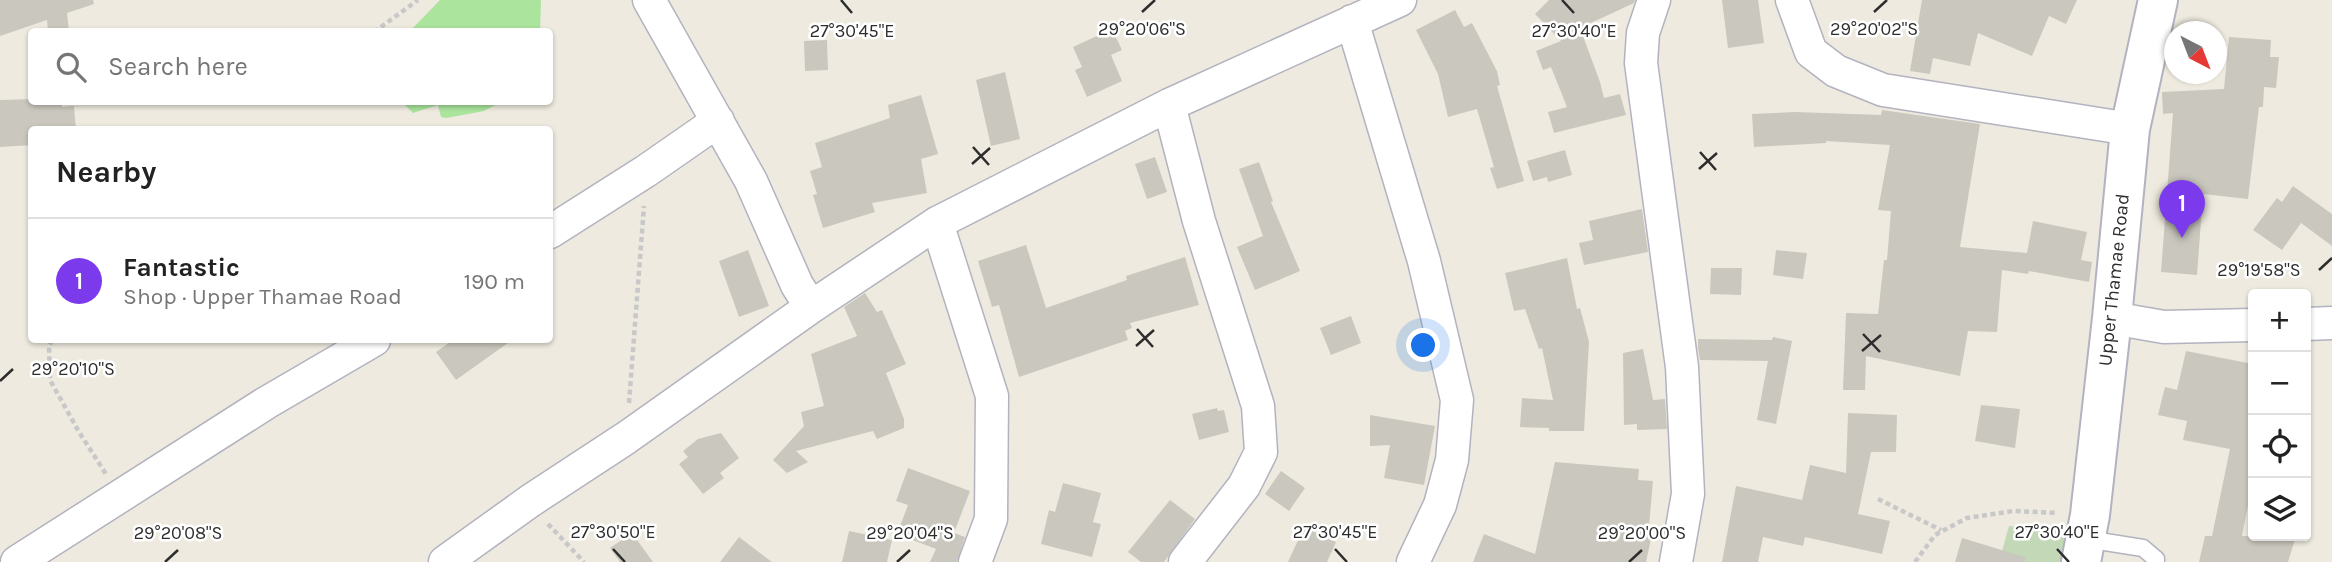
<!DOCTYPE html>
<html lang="en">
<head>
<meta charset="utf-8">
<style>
	body { margin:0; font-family:Karla,sans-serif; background:#f2f2f2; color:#222 }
	.controls { position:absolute; right:21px; bottom:21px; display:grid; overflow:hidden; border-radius:7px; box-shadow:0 2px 5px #0004 }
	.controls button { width:63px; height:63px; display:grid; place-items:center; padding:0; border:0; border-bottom:2px solid #e0e0e0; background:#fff; color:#222; font:35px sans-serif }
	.compass { position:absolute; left:2164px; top:21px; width:63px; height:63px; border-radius:50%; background:#fff; box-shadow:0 2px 5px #0004; rotate:138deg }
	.you { position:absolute; left:1424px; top:346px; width:24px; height:24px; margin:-18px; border:5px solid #fff; border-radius:50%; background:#1a73e8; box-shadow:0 0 0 10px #1a73e833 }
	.badge { display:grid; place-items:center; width:46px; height:46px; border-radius:50%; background:#7c3aed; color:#fff; font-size:23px; font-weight:700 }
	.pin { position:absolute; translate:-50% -58px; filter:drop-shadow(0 2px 4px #0008) }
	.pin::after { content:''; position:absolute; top:37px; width:24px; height:21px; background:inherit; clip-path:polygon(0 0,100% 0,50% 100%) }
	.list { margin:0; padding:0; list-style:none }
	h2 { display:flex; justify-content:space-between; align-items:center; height:91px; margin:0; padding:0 28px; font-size:30px }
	h2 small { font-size:23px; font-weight:400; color:#767676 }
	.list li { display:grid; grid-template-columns:46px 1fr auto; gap:21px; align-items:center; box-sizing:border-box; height:126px; padding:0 28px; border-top:2px solid #e0e0e0 }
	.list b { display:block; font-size:26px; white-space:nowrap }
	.list p { margin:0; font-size:23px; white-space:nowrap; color:#767676 }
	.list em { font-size:23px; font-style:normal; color:#767676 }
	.icon { flex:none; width:38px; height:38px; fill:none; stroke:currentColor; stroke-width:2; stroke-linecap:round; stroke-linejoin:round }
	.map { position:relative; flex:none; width:2332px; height:562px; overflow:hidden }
	.search { position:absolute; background:#fff; box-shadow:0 2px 5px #0004; left:28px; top:28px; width:525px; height:77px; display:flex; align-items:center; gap:18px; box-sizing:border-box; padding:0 24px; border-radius:7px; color:#767676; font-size:26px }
	.panel { position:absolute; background:#fff; box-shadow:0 2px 5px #0004; left:28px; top:126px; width:525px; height:217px; border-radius:7px }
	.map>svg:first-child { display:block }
	.green { fill:#aae49d }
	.cemetery { fill:#c2d8b7 }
	.building { fill:#cac8be }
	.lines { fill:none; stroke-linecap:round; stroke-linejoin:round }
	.service-casing { stroke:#b3b3c0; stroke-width:19 }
	.minor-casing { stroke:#b3b3c0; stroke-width:35 }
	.tertiary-casing { stroke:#b3b3c0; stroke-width:42 }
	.path { stroke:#c8c8c8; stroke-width:4.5; stroke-dasharray:5 3.5; stroke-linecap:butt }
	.service { stroke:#fff; stroke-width:16 }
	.minor { stroke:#fff; stroke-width:32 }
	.tertiary { stroke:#fff; stroke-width:38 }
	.ticks { fill:none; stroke:#2d2d2d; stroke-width:2.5 }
	.labels { text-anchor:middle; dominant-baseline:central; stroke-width:5; stroke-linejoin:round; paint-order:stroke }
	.street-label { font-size:19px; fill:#2d2d2d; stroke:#fff }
	.ticks-label { font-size:18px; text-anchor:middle; fill:#2d2d2d; stroke:#fff; stroke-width:5; stroke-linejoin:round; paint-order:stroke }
</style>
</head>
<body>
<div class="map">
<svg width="2332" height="562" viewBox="0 0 2332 562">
	<rect width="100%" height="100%" fill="#eeeadf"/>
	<path class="green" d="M440,0H541L540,31H410Z
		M402,102H501L484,111L446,118L441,117L438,105L413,113Z"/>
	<path class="cemetery" d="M2009,526L2066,531L2065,562H1999Z"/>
	<path class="building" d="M0,0H93L94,4L67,13L69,32H48L47,20L0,36Z
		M1549,0H1635L1634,3L1580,28L1600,82L1604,98L1620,94L1626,115L1554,133L1548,112L1567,107L1551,67L1543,70L1536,51L1561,41L1535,14Z
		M1722,0H1758L1764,43L1728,48Z
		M1922,0H2077L2066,24L2049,16L2032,56L1978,33L1970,66L1933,58L1930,74L1910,71Z
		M1455,10L1464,27L1472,23L1497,71L1500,85L1497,86L1524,181L1497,189L1490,168L1494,167L1477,109L1448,117L1438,74L1416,30Z
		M1112,29L1122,50L1111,55L1122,81L1087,97L1075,70L1082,67L1073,47Z
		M2229,37L2271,40L2270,57H2279L2276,88L2264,87L2263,107H2259L2248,199L2203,194L2197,275L2161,272L2173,113L2163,114L2162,92L2224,89Z
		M827,40L828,70L805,71L804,41Z
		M1005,72L1020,139L991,146L976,80Z
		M921,95L938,154L921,159L927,193L872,203L875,212L823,228L813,195L817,194L810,171L822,167L815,143L890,118L888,105Z
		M32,99V102H62V107L74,106L76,130H32V145L0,147V100Z
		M1882,110L1980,124L1960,247L2027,253L2033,221L2087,232L2081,260L2092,262L2089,282L2029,271L2028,274L2002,270L1997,332L1968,331L1960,376L1866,356L1865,390H1843L1846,313L1878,314L1884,260H1887L1891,211L1878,210L1890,145L1826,141V143L1754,147L1752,114L1795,112L1881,115Z
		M1565,150L1572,175L1548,182L1547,177L1533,181L1527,161Z
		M1155,157L1167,192L1147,199L1135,164Z
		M1259,162L1273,201L1271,202L1300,271L1255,290L1237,247L1263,236L1239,169Z
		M2293,186L2332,214V246L2301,223L2282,250L2253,230L2277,198L2282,202Z
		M1642,209L1648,252L1584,265L1579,243L1593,240L1589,221Z
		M1026,245L1046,308L1127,280L1126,276L1185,257L1199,305L1130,323L1132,328L1125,331L1128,340L1019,377L999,305L992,307L978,261Z
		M748,250L769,306L739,317L719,261Z
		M1776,250L1807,253L1803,279L1773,275Z
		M1567,258L1577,309L1580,308L1589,342L1584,431H1549V428L1520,427L1522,398L1553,400L1542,348L1539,349L1525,309L1514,311L1505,273Z
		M1711,268H1742L1741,295L1710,294Z
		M865,293L877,312L882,310L906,364L886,373L904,419V428L877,439L873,431L796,451L808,462L787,473L773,460L804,426L801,412L824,406L811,354L857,336L844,307Z
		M1351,316L1361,343L1331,355L1320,328Z
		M1773,337L1792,341L1776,424L1757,420L1768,361L1700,360L1698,348V339L1772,340Z
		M453,340H512L456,380L436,352Z
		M1643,349L1653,400L1665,399L1667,429L1637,430V424L1624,425L1623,353Z
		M2186,351L2253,364V480L2242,536H2296L2288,562H2199L2205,536H2212L2230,449L2183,440L2187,421L2158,415L2165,387L2177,390Z
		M1981,405L2020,409L2015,448L1975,441Z
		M1217,408L1218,411L1224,410L1229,432L1199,440L1192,414Z
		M1848,413L1897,415L1896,452H1871L1858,514L1890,521L1882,554L1805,537L1803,546L1763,537L1758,562H1722L1736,486L1802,500L1810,465L1846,473Z
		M1370,415L1435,426L1424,485L1384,478L1390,445L1370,446Z
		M721,433L739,458L720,473L724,478L703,494L679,464L688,457L683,451L698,439Z
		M1555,462L1639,469L1638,480L1653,481L1648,538L1651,539L1646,562H1473L1484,534L1535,554Z
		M908,468L970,491L954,533L965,537L957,562H930L936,549L897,534L908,505L896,501Z
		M1281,471L1305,488L1289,511L1265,494Z
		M1063,483L1101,493L1093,522L1101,524L1092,557L1041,544L1049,510L1055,512Z
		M1170,500L1195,519L1164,562H1141L1128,552Z
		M1304,527L1336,542L1327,562H1288Z
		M849,531L892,540L887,562H842Z
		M632,533L653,562H620L610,548Z
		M739,537L772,562H720Z
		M1962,538L2025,557V562H1955Z"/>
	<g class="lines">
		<defs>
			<path id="service" d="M2086,539L2143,548L2156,559V562"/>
			<path id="minor" d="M649,0L751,181L797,285L811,307
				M1654,0L1643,33L1641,63L1682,367L1688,494L1676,562
				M1792,0L1811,52L1836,71L1883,90L2130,129
				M1352,21L1424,261L1457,400L1452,460L1440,505L1413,562
				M1169,105L1199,221L1258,406L1261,452L1244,486L1185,562
				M937,223L992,396L991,519L975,562
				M550,232L646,171L718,121
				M2112,318L2164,327L2253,325
				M2306,324L2332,323
				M17,562L266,403L374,340
				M445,562L530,501L626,438L811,307L937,223L1169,105L1400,0"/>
			<path id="tertiary" d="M2081,562L2090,515L2112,318L2130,129L2158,0"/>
		</defs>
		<use href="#service" class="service-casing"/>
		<use href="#minor" class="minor-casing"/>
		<use href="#tertiary" class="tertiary-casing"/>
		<path class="path" d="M374,32L418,0
			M52,340L49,346L50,380L79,432L106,474
			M629,403L644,206
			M1878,499L1941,530
			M548,524L584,562
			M1915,562L1935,535L1967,518L2013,511L2058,513"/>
		<use href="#service" class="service"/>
		<use href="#minor" class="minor"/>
		<use href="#tertiary" class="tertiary"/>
	</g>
	<path class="ticks" d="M841,0L852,13M1562,0L1574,13M1142,12L1155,0M1874,12L1887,0M973,147L989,165M1700,152L1716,170M972,164L990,148M1699,169L1717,153M2319,270L2332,258M1137,329L1153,347M1863,334L1880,352M1136,346L1154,330M1862,351L1881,335M0,381L13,369M613,549L625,562M1335,549L1347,562M2057,549L2069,562M165,562L178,550M897,562L910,550M1629,562L1642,550"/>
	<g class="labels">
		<g class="street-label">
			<text transform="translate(2114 280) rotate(-84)">Upper Thamae Road</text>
		</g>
	</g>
	<g class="ticks-label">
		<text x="1142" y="35">29°20'06"S</text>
		<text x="1874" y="35">29°20'02"S</text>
		<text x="852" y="37">27°30'45"E</text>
		<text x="1574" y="37">27°30'40"E</text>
		<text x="2259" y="276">29°19'58"S</text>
		<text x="73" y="375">29°20'10"S</text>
		<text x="613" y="538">27°30'50"E</text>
		<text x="1335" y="538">27°30'45"E</text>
		<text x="2057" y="538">27°30'40"E</text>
		<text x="178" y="539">29°20'08"S</text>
		<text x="910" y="539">29°20'04"S</text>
		<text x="1642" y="539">29°20'00"S</text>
	</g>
</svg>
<div class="controls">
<button>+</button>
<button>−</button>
<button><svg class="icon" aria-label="locate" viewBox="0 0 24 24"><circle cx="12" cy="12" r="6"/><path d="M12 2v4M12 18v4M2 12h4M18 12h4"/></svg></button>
<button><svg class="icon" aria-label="layers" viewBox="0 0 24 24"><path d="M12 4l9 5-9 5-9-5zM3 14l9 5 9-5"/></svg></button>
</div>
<svg class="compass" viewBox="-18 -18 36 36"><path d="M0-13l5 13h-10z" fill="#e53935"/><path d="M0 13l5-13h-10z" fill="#767676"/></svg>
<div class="you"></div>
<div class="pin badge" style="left:2182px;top:238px">1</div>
<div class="search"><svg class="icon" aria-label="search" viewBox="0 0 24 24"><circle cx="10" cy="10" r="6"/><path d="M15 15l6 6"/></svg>Search here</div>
<section class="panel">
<h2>Nearby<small></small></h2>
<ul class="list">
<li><span class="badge">1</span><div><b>Fantastic</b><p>Shop · Upper Thamae Road</p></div><em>190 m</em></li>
</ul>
</section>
</div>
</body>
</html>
